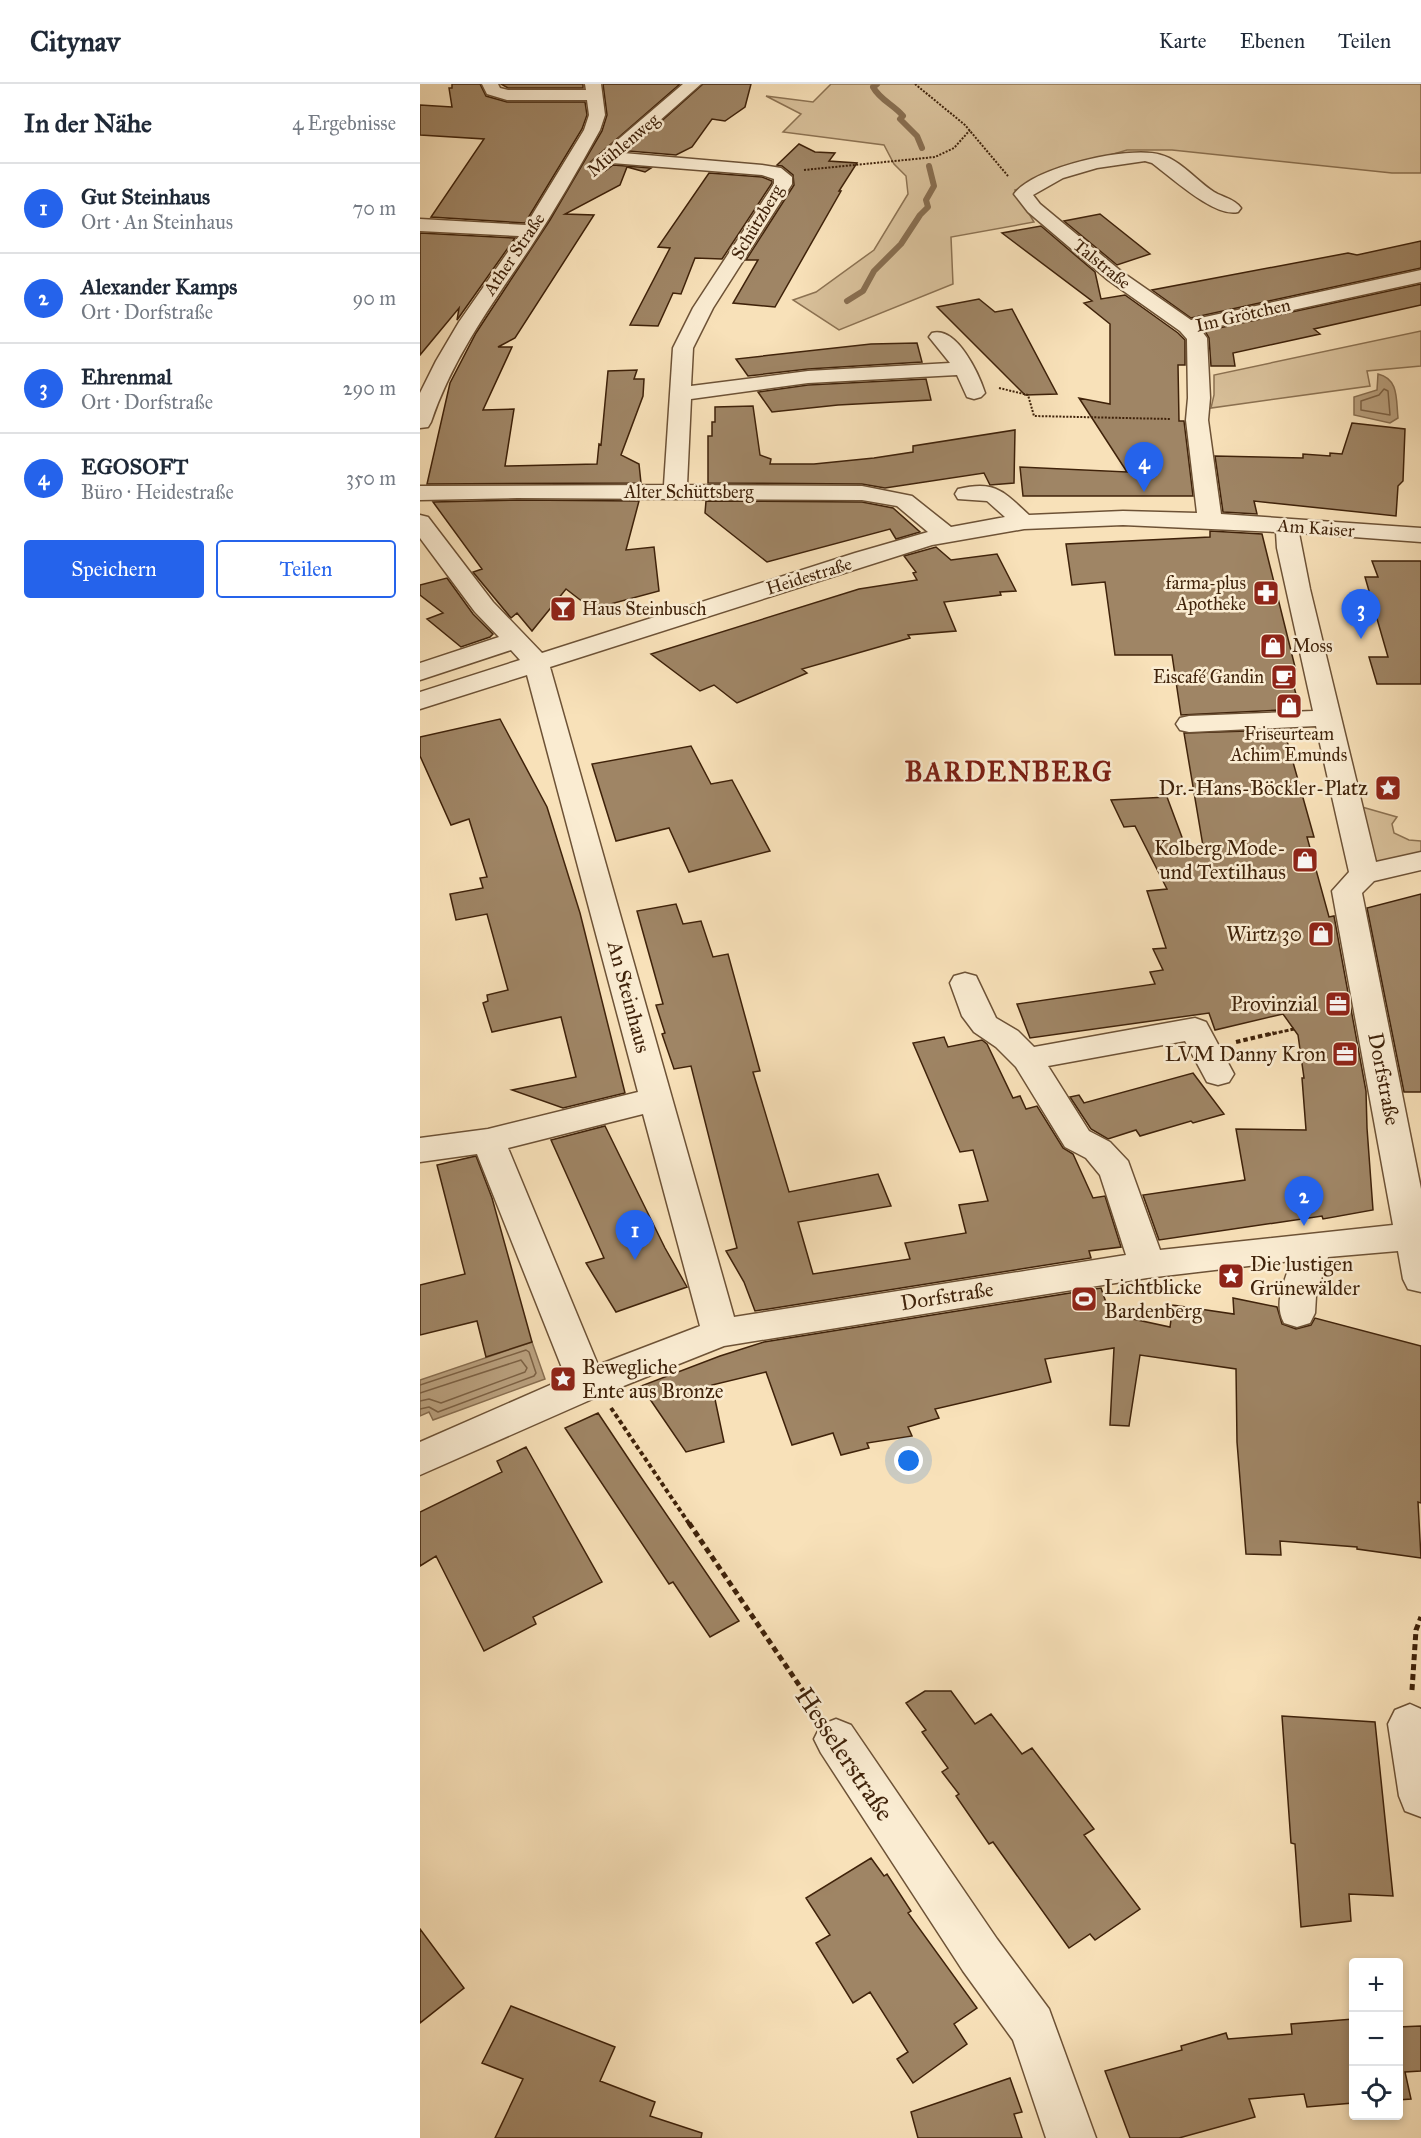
<!DOCTYPE html>
<html lang="de">
<head>
<meta charset="utf-8">
<style>
	body { margin:0; font-family:"IM FELL Great Primer",serif; background:#f6f6f7; color:#1f2937 }
	.controls { position:absolute; right:18px; bottom:18px; display:grid; overflow:hidden; border-radius:6px; box-shadow:0 3px 9px #0003 }
	.controls button { width:54px; height:54px; display:grid; place-items:center; padding:0; border:0; border-bottom:2px solid #e0e1e3; background:#fff; color:#1f2937; font:30px sans-serif }
	.you { position:absolute; left:489px; top:1377px; width:21px; height:21px; margin:-15px; border:4px solid #fff; border-radius:50%; background:#1a73e8; box-shadow:0 0 0 9px #1a73e833 }
	.badge { display:grid; place-items:center; width:39px; height:39px; border-radius:50%; background:#2563eb; color:#fff; font-size:20px; font-weight:700 }
	.pin { position:absolute; translate:-50% -50px; filter:drop-shadow(0 2px 3px #0008) }
	.pin::after { content:''; position:absolute; top:32px; width:21px; height:18px; background:inherit; clip-path:polygon(0 0,100% 0,50% 100%) }
	.list { margin:0; padding:0; list-style:none }
	h2 { display:flex; justify-content:space-between; align-items:center; height:78px; margin:0; padding:0 24px; font-size:26px }
	h2 small { font-size:20px; font-weight:400; color:#747a83 }
	.list li { display:grid; grid-template-columns:39px 1fr auto; gap:18px; align-items:center; box-sizing:border-box; height:90px; padding:0 24px; border-top:2px solid #e0e1e3 }
	.list b { display:block; font-size:22px; white-space:nowrap }
	.list p { margin:0; font-size:20px; white-space:nowrap; color:#747a83 }
	.list em { font-size:20px; font-style:normal; color:#747a83 }
	.actions { display:flex; gap:12px; padding:18px 24px }
	.actions a { flex:1; padding:14px 0; border:2px solid #2563eb; border-radius:6px; text-align:center; font-size:21px; color:#2563eb }
	.actions .main { background:#2563eb; color:#fff }
	.icon { flex:none; width:33px; height:33px; fill:none; stroke:currentColor; stroke-width:2; stroke-linecap:round; stroke-linejoin:round }
	.map { position:relative; flex:none; width:1001px; height:2054px; overflow:hidden }
	header { display:flex; align-items:center; gap:36px; box-sizing:border-box; height:84px; padding:0 30px; background:#fff; border-bottom:2px solid #e0e1e3 }
	header strong { font-size:28px }
	nav { display:flex; gap:33px; margin-inline-start:auto; font-size:21px }
	main { display:flex }
	aside { flex:1; background:#fff }
	.map>svg:first-child { display:block }
	.green { fill:#d9c19b; stroke:#8c7252; stroke-width:1.5 }
	.water { fill:#b9a07e; stroke:#886e50; stroke-width:1.5 }
	.lines { fill:none; stroke-linecap:round; stroke-linejoin:round }
	.shore { stroke:#7c6144; stroke-width:1.5 }
	.stream { stroke:#886e50; stroke-width:6 }
	.building { fill:#9f8565; stroke:#3f220a; stroke-width:1.5 }
	.minor-casing { stroke:#6d5236; stroke-width:3 }
	.path-far3 { stroke:#3f220a; stroke-width:2; stroke-dasharray:2 1.5; stroke-linecap:butt }
	.path-far2 { stroke:#3f220a; stroke-width:3; stroke-dasharray:4 2; stroke-linecap:butt }
	.path-far1 { stroke:#3f220a; stroke-width:4; stroke-dasharray:4.5 3; stroke-linecap:butt }
	.path { stroke:#3f220a; stroke-width:5; stroke-dasharray:6 4; stroke-linecap:butt }
	.minor { fill:#faecd2; fill-rule:evenodd }
	.labels { text-anchor:middle; dominant-baseline:central; stroke-width:5; stroke-linejoin:round; paint-order:stroke }
	.far-street-label { font-size:18px; fill:#3f220a; stroke:#faecd2 }
	.far-poi-label { font-size:18px; fill:#3f220a; stroke:#faecd2; text-anchor:end }
	.poi-label { font-size:21px; fill:#3f220a; stroke:#faecd2; text-anchor:end }
	.street-label { font-size:21px; fill:#3f220a; stroke:#faecd2 }
	.near-street-label { font-size:26px; fill:#3f220a; stroke:#faecd2 }
	.district-label { font-size:27px; font-weight:bold; letter-spacing:1.5px; fill:#7a1f14; stroke:#faecd2 }
</style>
</head>
<body>
<header>
<strong>Citynav</strong>
<nav><a>Karte</a><a>Ebenen</a><a>Teilen</a></nav>
</header>
<main>
<aside>
<h2>In der Nähe<small>4 Ergebnisse</small></h2>
<ul class="list">
<li><span class="badge">1</span><div><b>Gut Steinhaus</b><p>Ort · An Steinhaus</p></div><em>70 m</em></li>
<li><span class="badge">2</span><div><b>Alexander Kamps</b><p>Ort · Dorfstraße</p></div><em>90 m</em></li>
<li><span class="badge">3</span><div><b>Ehrenmal</b><p>Ort · Dorfstraße</p></div><em>290 m</em></li>
<li><span class="badge">4</span><div><b>EGOSOFT</b><p>Büro · Heidestraße</p></div><em>350 m</em></li>
</ul>
<div class="actions"><a class="main">Speichern</a><a>Teilen</a></div>
</aside>
<div class="map">
<svg width="1001" height="2054" viewBox="0 0 1001 2054">
	<rect width="100%" height="100%" fill="#f8e1b9"/>
	<filter id="stains"><feTurbulence type="fractalNoise" baseFrequency=".00333" numOctaves="4"/><feColorMatrix values="0 0 0 0 .2 0 0 0 0 .09 0 0 0 0 .02 0 0 0 .5 -.17"/></filter>
	<radialGradient id="worn" r=".72"><stop offset=".6" stop-color="#630" stop-opacity="0"/><stop offset="1" stop-color="#630" stop-opacity=".3"/></radialGradient>
	<path class="green" d="M411,0H1001V89H972L752,66H707L633,88L603,105L595,106L614,138L531,153L533,200L419,246L373,216L396,208L454,166L488,110L486,92L474,80L464,61L363,48L381,30L346,12L393,18Z
		M1001,247V282L947,287L950,302L791,324L794,311V291Z
		M942,723L977,733L972,740L974,749L989,756L1001,757V768L956,779Z"/>
	<path class="water" d="M958,290C979,295 976,315 978,334L970,339L934,331V313L957,306Z
		M112,1258L125,1295L13,1336L9,1328L0,1332V1296Z"/>
	<g class="lines">
		<path class="shore" d="M964,305L968,307L970,331L941,326V317L959,311Z
			M0,1301L106,1266L109,1268L116,1289L114,1292L18,1328L9,1323L0,1325
			M0,1309L101,1276L107,1284L105,1288L21,1319L9,1315L0,1317"/>
		<path class="stream" d="M457,0L453,3C460,16 474,21 483,32L480,35L497,52L502,64
			M427,217L443,207L454,187L481,160L500,131L508,123L506,116L514,102L509,82"/>
	</g>
	<path class="building" d="M32,0H60L66,12L87,18H165L167,31L162,45L105,139L11,133L64,55L0,51V21L32,23L29,4H32Z
		M81,0H163V4H88Z
		M183,0H260L168,80L173,87H185L193,81L231,84L225,88L207,83L200,101L145,130L174,131L95,254L78,263H92L63,326L94,325L85,382L177,380L179,360L181,361L188,287L217,286L214,295H224L223,312L201,371L219,380L221,399L7,400L30,299L56,249L130,136L182,47L187,31Z
		M283,0H331L325,23L305,37L292,35L272,63L256,71L208,67Z
		M379,60L395,68L415,69L409,77L437,79L419,107H421L355,223L313,219L338,176H326L374,101L373,91L362,82L357,81Z
		M289,89L342,93L352,97V99L302,175L275,174L261,210L253,209L238,242L210,241L250,164L238,163Z
		M680,130L730,170L697,181L644,137Z
		M621,142L675,188L681,215L705,211L758,249L765,256V281H758L759,337H764L773,412H603L600,383L707,388L659,314L690,320V240L664,219L672,217L582,149Z
		M0,149L95,154L37,236L39,224L0,271Z
		M1001,157V184L771,234L732,206L928,169L937,171Z
		M1001,200V221L894,245L900,250L813,269L815,282H791L789,254L785,247Z
		M559,215L575,228L592,225L637,310L605,311L517,223Z
		M497,259L502,278L388,285L328,292L316,275L451,260Z
		M506,295L511,316L418,321L352,328L338,308L388,301Z
		M333,322L340,371L351,375L350,380H394L454,374L493,368V362L595,346L594,399L570,401L564,389L465,404L442,400L288,399V352H292V338H295V323Z
		M932,339L985,345L983,397L978,402L976,432L834,417L837,430L803,428L795,372L883,374V370L910,372V369L922,370Z
		M97,416L219,417L206,466L234,463L239,507L172,525L146,505L112,547L97,529L91,534L53,488L62,485L13,418Z
		M286,417L442,418L473,424L500,448L476,455L470,445L347,478L285,429Z
		M790,447L842,450L876,587L870,588L880,625L761,631L752,571H695L685,498L652,501L646,460L790,453Z
		M516,463L531,476L577,470L596,507L580,508L581,511L524,518L536,547L488,551L490,554L382,585L387,589L317,619L294,601L280,607L231,570L439,505L497,496L493,489L496,488L484,472Z
		M952,477H1001V600H957L949,573H968L945,493H958Z
		M27,494L53,530L73,550L70,553L41,563L7,535L23,529L0,511V501Z
		M80,635L127,723L160,829L205,1009L143,1024L92,1006L156,993L141,933L72,948L63,919L68,917L67,911L88,906L67,830L36,836L30,810L63,804L60,794L67,793L49,735L31,741L0,672V653Z
		M864,646L894,753H887L909,833L914,832L946,1007L947,1044L953,1126L903,1135L902,1132L739,1156L723,1111L825,1096L816,1045L886,1046L882,994H884L878,951L863,930L795,946L789,929L610,954L597,920L735,900L730,888L743,886L733,865L746,864L727,807L747,805L715,742L704,743L691,716L747,713L769,772L784,768L764,649Z
		M271,662L291,700L312,696L350,767L269,788L249,744L196,757L172,680Z
		M1001,810V1008H984L947,824Z
		M256,820L263,840L281,837L293,873L308,870L340,987L333,988L369,1108L458,1090L471,1122L378,1138L393,1190L490,1175L485,1159L546,1149L539,1121L568,1117L553,1066L540,1068L493,959L524,953L528,963L562,956L567,960L593,1014L600,1012L606,1025L617,1022L643,1064L653,1070L673,1114L685,1112L701,1163L669,1167L671,1174L335,1227L324,1198L306,1167L317,1164L271,982L254,985L242,950L245,949L236,921L243,920L217,827Z
		M773,989L804,1030L773,1039L771,1037L720,1052L716,1046L688,1055L671,1045L650,1013L659,1011L664,1019Z
		M185,1042L245,1164L267,1203L196,1228L166,1179L184,1174L131,1056Z
		M56,1072L72,1114L112,1258L66,1273L57,1237L0,1251V1201L45,1190L17,1081Z
		M681,1204L690,1230L750,1243L753,1221L814,1230L813,1214L857,1223L862,1240L876,1245L891,1241L895,1234L1001,1262V1419L998,1418L1001,1474L937,1465V1463L860,1457L861,1471L826,1470L817,1358L816,1285L720,1271L709,1342L690,1341L694,1264L625,1275L631,1298L515,1325L519,1334L488,1343L492,1352L447,1359L449,1364L421,1371L413,1349L372,1361L346,1288L292,1301L304,1358L266,1368L221,1302L300,1272L344,1258Z
		M178,1329L214,1383L319,1537L290,1553L253,1498L249,1500L145,1344Z
		M106,1363L182,1498L113,1533L116,1540L64,1567L16,1472L0,1482V1428L82,1388L77,1377Z
		M505,1607H531L555,1640L571,1630L602,1670L612,1664L674,1745L664,1751L720,1825L675,1856L670,1850L649,1864L573,1758L569,1760L536,1712L539,1710L522,1688L528,1684L502,1648L506,1646L486,1619Z
		M862,1632L955,1638L973,1812L929,1810L931,1837L881,1843L875,1760L871,1759Z
		M451,1774L464,1792L467,1790L491,1827L488,1829L557,1924L534,1940L547,1960L493,1999L477,1975L488,1968L450,1908L433,1919L396,1859L410,1851L386,1814Z
		M0,1845L44,1904L0,1939Z
		M91,1922L195,1963L180,1997L235,2018L230,2032L282,2049L281,2054H75L103,1995L62,1979Z
		M933,1935V2019L887,2023L884,2010L829,2015L835,2033L759,2054H710L685,1987L762,1966L761,1962L806,1949L808,1955L872,1950L871,1940Z
		M1001,1942V1987L985,1988L991,2015L978,2016V1943Z
		M590,1994L602,2028L594,2030L602,2054H498L491,2028Z"/>
	<g class="lines">
		<defs>
			<path id="minor" d="M62,0H78L80,4L88,6H166L165,0H181L185,31L180,46C158,86 135,126 110,164C72,220 33,273 11,338L8,343L0,344V309L16,277L39,238L99,152L0,147V135L106,141L164,46L169,31L167,16H87L67,10Z
				M263,0H281L203,69L342,81L361,84L372,93V100L293,224L273,264L271,302L388,287L530,279L509,253L512,249C537,242 559,290 565,309L561,313L554,315L547,313L537,291L388,299L271,315L267,401L442,402L492,412L531,443L585,433L567,417L538,415L535,410L538,405C575,396 583,407 609,431L703,427L777,429L766,336L768,314L767,255L760,247L688,196L608,128L594,110C613,83 711,61 741,71C760,76 777,97 794,108C802,113 815,115 821,124L818,128C795,134 751,93 732,79L725,77L677,84L643,94L613,111L620,120L702,188L771,236L1001,186V198L781,246L787,254L790,314L788,336L801,430L1001,444V458L879,449L890,505L956,778L1001,768V786L954,797L942,809L1001,1105V1208L988,1205L983,1195L978,1167L908,1173L896,1212L895,1229L890,1239L877,1243L864,1239C853,1219 865,1197 871,1177L727,1194L304,1262L186,1309L0,1391V1358L146,1294L57,1070L0,1078V1054L68,1045L218,1008L107,591L0,625V608L100,576L91,566L0,596V579L79,553L55,528L0,454V431L8,433L73,518L122,569L435,469L508,448L477,422L442,416L97,414L0,416V402L244,401L253,264L273,224L354,100V95L342,91L192,79L185,85H173L170,81L173,77ZM703,441L856,448L857,464L893,627L769,632L760,634L756,640L760,646L769,648L896,642L929,788L912,807L973,1141L740,1166L708,1077L690,1058L669,1047L628,982L765,957L787,998L798,1001L809,998L814,990L786,938L775,934L614,963L598,947L576,934L556,892L545,889L534,892L530,899L542,932L554,948L576,963L596,983L645,1063L666,1074L680,1091L706,1171L314,1233L130,583L512,461L604,445ZM223,1030L280,1242L178,1281L88,1064Z
				M990,1620L1001,1625V1733L985,1727L979,1712L968,1640L975,1626Z
				M416,1635L431,1641L577,1855L629,1925L676,2054H626L593,1956L543,1887L401,1669L394,1655L401,1641Z"/>
		</defs>
		<use href="#minor" class="minor-casing"/>
		<path class="path-far3" d="M495,0L545,41L588,92
			M384,86L515,73L534,64L550,46
			M579,304L608,311L614,332L750,335"/>
		<path class="path-far2" d="M847,951L874,945"/>
		<path class="path-far1" d="M816,958L854,949
			M191,1324L270,1441"/>
		<path class="path" d="M269,1439L396,1626
			M992,1606L996,1546L1001,1533"/>
		<use href="#minor" class="minor"/>
	</g>
	<defs>
		<symbol id="pharmacy-square" viewBox="-11 -11 22 22"><rect x="-9" y="-9" width="18" height="18" rx="4" fill="#8f2418" stroke="#faecd2"/><path d="M-2-6h4v4h4v4h-4v4h-4v-4h-4v-4h4Z" fill="#fff"/></symbol>
		<symbol id="bar-square" viewBox="-11 -11 22 22"><rect x="-9" y="-9" width="18" height="18" rx="4" fill="#8f2418" stroke="#faecd2"/><path d="M-6-5H6L.8 .8V4.5H3.5V6h-7V4.5H-.8V.8Z" fill="#fff"/></symbol>
		<symbol id="shop-square" viewBox="-11 -11 22 22"><rect x="-9" y="-9" width="18" height="18" rx="4" fill="#8f2418" stroke="#faecd2"/><path d="M-5-2.5h2.3a2.7 3.5 0 0 1 5.4 0H5L5.5 6h-11ZM-1.5-2.5h3a1.5 2.3 0 0 0-3 0Z" fill="#fff"/></symbol>
		<symbol id="cafe-square" viewBox="-11 -11 22 22"><rect x="-9" y="-9" width="18" height="18" rx="4" fill="#8f2418" stroke="#faecd2"/><path d="M-5.5-4.5H6V0H3Q3 3.5 0 3.5H-2.5Q-5.5 3.5-5.5 0ZM3-3.2v2h1.7v-2ZM-6 4.5H4V6H-6Z" fill="#fff"/></symbol>
		<symbol id="sight-square" viewBox="-11 -11 22 22"><rect x="-9" y="-9" width="18" height="18" rx="4" fill="#8f2418" stroke="#faecd2"/><path d="M0-6L1.8-2.2L6-1.7L2.9 1.2L3.7 5.4L0 3.3L-3.7 5.4L-2.9 1.2L-6-1.7L-1.8-2.2Z" fill="#fff"/></symbol>
		<symbol id="office-square" viewBox="-11 -11 22 22"><rect x="-9" y="-9" width="18" height="18" rx="4" fill="#8f2418" stroke="#faecd2"/><path d="M-6-3h4V-5.5h4V-3h4V5H-6ZM-1-4.5V-3h2v-1.5ZM-6 0V1H6V0Z" fill="#fff"/></symbol>
		<symbol id="stadium-square" viewBox="-11 -11 22 22"><rect x="-9" y="-9" width="18" height="18" rx="4" fill="#8f2418" stroke="#faecd2"/><path d="M0-5a6.5 5 0 1 0 0 10a6.5 5 0 1 0 0-10ZM-3.5-1.8h7v3.6h-7Z" fill="#fff"/></symbol>
	</defs>
	<g fill-rule="evenodd">
		<use href="#pharmacy-square" x="831" y="494" width="30" height="30"/>
		<use href="#bar-square" x="128" y="510" width="30" height="30"/>
		<use href="#shop-square" x="838" y="547" width="30" height="30"/>
		<use href="#cafe-square" x="849" y="578" width="30" height="30"/>
		<use href="#shop-square" x="854" y="607" width="30" height="30"/>
		<use href="#sight-square" x="953" y="689" width="30" height="30"/>
		<use href="#shop-square" x="870" y="761" width="30" height="30"/>
		<use href="#shop-square" x="886" y="835" width="30" height="30"/>
		<use href="#office-square" x="903" y="905" width="30" height="30"/>
		<use href="#office-square" x="910" y="955" width="30" height="30"/>
		<use href="#sight-square" x="796" y="1177" width="30" height="30"/>
		<use href="#stadium-square" x="649" y="1200" width="30" height="30"/>
		<use href="#sight-square" x="128" y="1280" width="30" height="30"/>
	</g>
	<g class="labels">
		<g class="far-street-label">
			<text transform="translate(203 61) rotate(-40)">Mühlenweg</text>
			<text transform="translate(337 138) rotate(-59)">Schützberg</text>
			<text transform="translate(94 170) rotate(-56)">Ather Straße</text>
			<text transform="translate(682 180) rotate(39)">Talstraße</text>
			<text transform="translate(823 231) rotate(-13)">Im Grötchen</text>
			<text x="269" y="408">Alter Schüttsberg</text>
			<text transform="translate(896 444) rotate(4)">Am Kaiser</text>
			<text transform="translate(389 492) rotate(-17)">Heidestraße</text>
		</g>
		<g class="far-poi-label">
			<text x="826" y="499">farma-plus<tspan x="826" dy="21">Apotheke</tspan></text>
			<text x="162" y="525" text-anchor="start">Haus Steinbusch</text>
			<text x="872" y="562" text-anchor="start">Moss</text>
			<text x="844" y="593">Eiscafé Gandin</text>
			<text x="869" y="650" text-anchor="middle">Friseurteam<tspan x="869" dy="21">Achim Emunds</tspan></text>
		</g>
		<g class="poi-label">
			<text x="948" y="704">Dr.-Hans-Böckler-Platz</text>
			<text x="866" y="764">Kolberg Mode-<tspan x="866" dy="24">und Textilhaus</tspan></text>
			<text x="882" y="850">Wirtz 30</text>
			<text x="898" y="920">Provinzial</text>
			<text x="906" y="970">LVM Danny Kron</text>
			<text x="830" y="1180" text-anchor="start">Die lustigen<tspan x="830" dy="24">Grünewälder</tspan></text>
			<text x="684" y="1203" text-anchor="start">Lichtblicke<tspan x="684" dy="24">Bardenberg</tspan></text>
			<text x="162" y="1283" text-anchor="start">Bewegliche<tspan x="162" dy="24">Ente aus Bronze</tspan></text>
		</g>
		<g class="street-label">
			<text transform="translate(209 913) rotate(75)">An Steinhaus</text>
			<text transform="translate(964 995) rotate(79)">Dorfstraße</text>
			<text transform="translate(527 1212) rotate(-9)">Dorfstraße</text>
		</g>
		<g class="near-street-label">
			<text transform="translate(425 1670) rotate(56)">Hesselerstraße</text>
		</g>
		<g class="district-label">
			<text x="589" y="687">BARDENBERG</text>
		</g>
	</g>
	<rect width="100%" height="100%" filter="url(#stains)"/>
	<rect width="100%" height="100%" fill="url(#worn)"/>
</svg>
<div class="controls">
<button>+</button>
<button>−</button>
<button><svg class="icon" aria-label="locate" viewBox="0 0 24 24"><circle cx="12" cy="12" r="6"/><path d="M12 2v4M12 18v4M2 12h4M18 12h4"/></svg></button>
</div>
<div class="you"></div>
<div class="pin badge" style="left:215px;top:1176px">1</div>
<div class="pin badge" style="left:884px;top:1142px">2</div>
<div class="pin badge" style="left:941px;top:555px">3</div>
<div class="pin badge" style="left:724px;top:408px">4</div>
</div>
</main>
</body>
</html>
